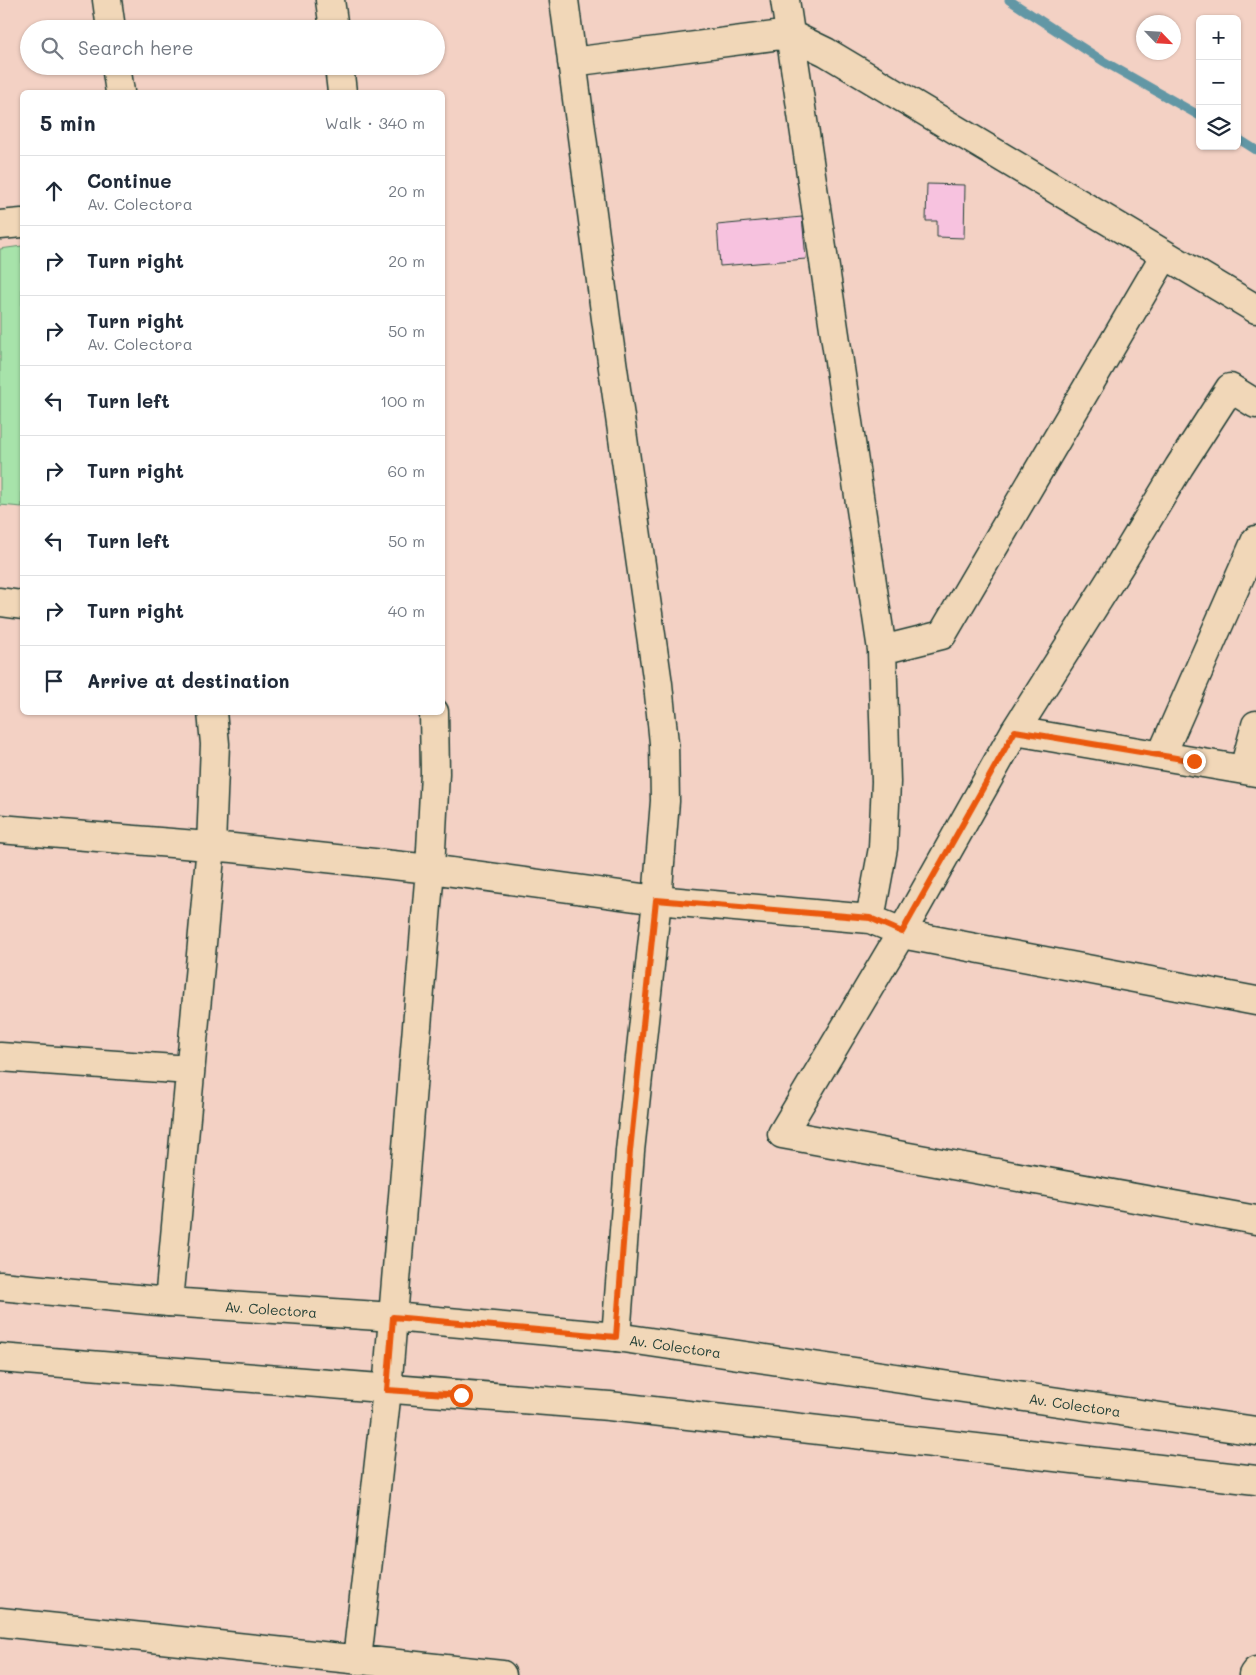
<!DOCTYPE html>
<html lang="en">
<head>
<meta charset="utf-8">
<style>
	body { margin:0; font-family:Mali,sans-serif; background:#f6f6f7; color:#1f2937 }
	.controls { position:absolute; right:15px; top:15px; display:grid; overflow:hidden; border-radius:8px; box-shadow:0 1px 4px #0004 }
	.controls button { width:45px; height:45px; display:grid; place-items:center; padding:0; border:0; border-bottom:1px solid #e0e1e3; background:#fff; color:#1f2937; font:25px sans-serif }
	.compass { position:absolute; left:1136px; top:15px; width:45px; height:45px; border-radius:50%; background:#fff; box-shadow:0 1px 4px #0004; rotate:115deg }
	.stop { position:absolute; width:15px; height:15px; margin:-11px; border:4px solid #ea580c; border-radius:50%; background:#fff }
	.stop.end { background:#ea580c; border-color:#fff; box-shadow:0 1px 5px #0008 }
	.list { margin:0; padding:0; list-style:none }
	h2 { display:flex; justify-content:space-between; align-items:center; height:65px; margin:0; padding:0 20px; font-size:21px }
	h2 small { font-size:16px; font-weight:400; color:#747a83 }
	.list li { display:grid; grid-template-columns:32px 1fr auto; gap:15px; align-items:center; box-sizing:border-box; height:70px; padding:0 20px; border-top:1px solid #e0e1e3 }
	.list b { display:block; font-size:19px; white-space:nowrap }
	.list p { margin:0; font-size:16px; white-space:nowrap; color:#747a83 }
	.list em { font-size:16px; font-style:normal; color:#747a83 }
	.icon { flex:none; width:28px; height:28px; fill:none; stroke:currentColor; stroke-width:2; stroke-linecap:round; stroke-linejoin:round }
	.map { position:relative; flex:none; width:1256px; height:1675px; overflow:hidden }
	.search { position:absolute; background:#fff; box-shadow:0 1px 4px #0004; left:20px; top:20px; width:425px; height:55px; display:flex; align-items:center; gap:12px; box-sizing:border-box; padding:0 18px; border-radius:28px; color:#747a83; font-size:19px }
	.panel { position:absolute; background:#fff; box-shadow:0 1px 4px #0004; left:20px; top:90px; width:425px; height:625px; border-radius:8px }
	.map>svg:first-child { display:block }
	.green { fill:#a7e3aa; stroke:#63906f }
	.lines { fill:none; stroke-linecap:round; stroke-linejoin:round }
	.stream { stroke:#6297a5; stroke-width:9 }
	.building { fill:#f7c2df; stroke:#1f3d34 }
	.street-casing { stroke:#1f3d34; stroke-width:31 }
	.secondary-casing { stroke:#1f3d34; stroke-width:31 }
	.street { stroke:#f1d7b8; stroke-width:28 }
	.secondary { stroke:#f1d7b8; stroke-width:28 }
	.route { stroke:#ea580c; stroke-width:6 }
	.labels { text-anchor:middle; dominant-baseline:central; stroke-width:4; stroke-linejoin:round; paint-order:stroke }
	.street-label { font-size:14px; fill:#1f3d34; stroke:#f1d7b8 }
</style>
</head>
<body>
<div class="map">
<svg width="1256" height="1675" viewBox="0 0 1256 1675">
	<rect width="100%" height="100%" fill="#f3d1c4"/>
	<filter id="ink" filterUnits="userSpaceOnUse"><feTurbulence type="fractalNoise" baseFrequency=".02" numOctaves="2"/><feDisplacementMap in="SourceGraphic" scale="10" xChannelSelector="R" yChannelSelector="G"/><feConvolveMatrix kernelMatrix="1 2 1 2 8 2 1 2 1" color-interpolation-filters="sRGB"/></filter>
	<g filter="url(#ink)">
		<path class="green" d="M22,246V507L0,505V249Z"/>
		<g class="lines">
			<path class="stream" d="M1009,0L1103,61L1200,116
				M1237,138L1256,150"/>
		</g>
		<path class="building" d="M927,184L965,185L964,238L937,237V221H926Z
			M802,217L806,259L720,266L717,225Z"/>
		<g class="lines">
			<defs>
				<path id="street" d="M107,0L111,29
					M330,0L334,29
					M564,0L606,319L658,684L664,743L665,801L657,900L630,1151L616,1337
					M785,0L882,650L886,782L883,848L870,919
					M572,62L789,34L826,52L1256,309
					M116,66L120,92
					M339,66L342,92
					M0,225L22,223
					M1256,404L1230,388L1179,467L1120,565L1015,731L902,932L782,1134L1256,1220
					M0,602L22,605
					M882,650L942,635L1165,255
					M1015,731L1256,772
					M1161,756L1256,540
					M1244,769L1256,725
					M0,829L233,848L430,869L657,900L870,919L912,936L1256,1001
					M0,1057L190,1070
					M169,1302L211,846L215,744L212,712
					M0,1622L502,1675
					M357,1660L387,1390L430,869L435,773L434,712
					M1253,1675L1256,1671"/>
				<g id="secondary">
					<path id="s1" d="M0,1286L169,1302L393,1317L616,1337L1256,1431"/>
					<path d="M0,1358L609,1406L1256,1480"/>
				</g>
			</defs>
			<use href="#street" class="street-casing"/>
			<use href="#secondary" class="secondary-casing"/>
			<use href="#street" class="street"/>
			<use href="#secondary" class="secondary"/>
		</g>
	</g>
	<g class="lines" filter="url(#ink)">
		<path class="route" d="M461,1395L387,1390L393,1317L616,1337L630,1151L656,900L870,918L902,932L1015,731L1194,761"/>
	</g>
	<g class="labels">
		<g class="street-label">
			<text stroke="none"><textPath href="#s1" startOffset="272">Av. Colectora</textPath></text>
			<text stroke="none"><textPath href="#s1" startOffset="678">Av. Colectora</textPath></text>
			<text stroke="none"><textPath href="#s1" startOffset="1082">Av. Colectora</textPath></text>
		</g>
	</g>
</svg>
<div class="controls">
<button>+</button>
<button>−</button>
<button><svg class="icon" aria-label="layers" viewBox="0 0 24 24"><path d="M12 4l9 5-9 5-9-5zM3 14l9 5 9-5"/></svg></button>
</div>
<svg class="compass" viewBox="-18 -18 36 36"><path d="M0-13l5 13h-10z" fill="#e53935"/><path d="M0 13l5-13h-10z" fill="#747a83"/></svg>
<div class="stop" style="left:461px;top:1395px"></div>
<div class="stop end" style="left:1194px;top:761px"></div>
<div class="search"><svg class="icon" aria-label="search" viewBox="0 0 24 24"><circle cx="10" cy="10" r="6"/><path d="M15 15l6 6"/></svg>Search here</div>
<section class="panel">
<h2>5 min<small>Walk · 340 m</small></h2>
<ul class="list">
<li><svg class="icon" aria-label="ahead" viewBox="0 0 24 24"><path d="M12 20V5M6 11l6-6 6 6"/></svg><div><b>Continue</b><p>Av. Colectora</p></div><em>20 m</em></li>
<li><svg class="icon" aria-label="right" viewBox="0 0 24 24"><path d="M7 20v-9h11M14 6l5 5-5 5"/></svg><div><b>Turn right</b></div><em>20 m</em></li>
<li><svg class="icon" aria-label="right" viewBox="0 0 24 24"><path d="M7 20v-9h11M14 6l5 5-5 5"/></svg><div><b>Turn right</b><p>Av. Colectora</p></div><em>50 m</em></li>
<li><svg class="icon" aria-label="left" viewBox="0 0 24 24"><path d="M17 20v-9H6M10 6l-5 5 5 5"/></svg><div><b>Turn left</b></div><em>100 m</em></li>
<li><svg class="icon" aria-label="right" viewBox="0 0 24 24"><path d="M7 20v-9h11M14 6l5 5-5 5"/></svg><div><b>Turn right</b></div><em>60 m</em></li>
<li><svg class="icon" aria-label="left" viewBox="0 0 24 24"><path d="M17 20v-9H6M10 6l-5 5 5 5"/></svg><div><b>Turn left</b></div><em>50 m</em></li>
<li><svg class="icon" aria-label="right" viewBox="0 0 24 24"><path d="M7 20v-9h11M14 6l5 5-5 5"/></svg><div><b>Turn right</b></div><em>40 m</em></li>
<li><svg class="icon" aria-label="arrive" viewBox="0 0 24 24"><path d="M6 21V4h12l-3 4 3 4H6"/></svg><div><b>Arrive at destination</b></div></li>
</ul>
</section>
</div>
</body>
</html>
